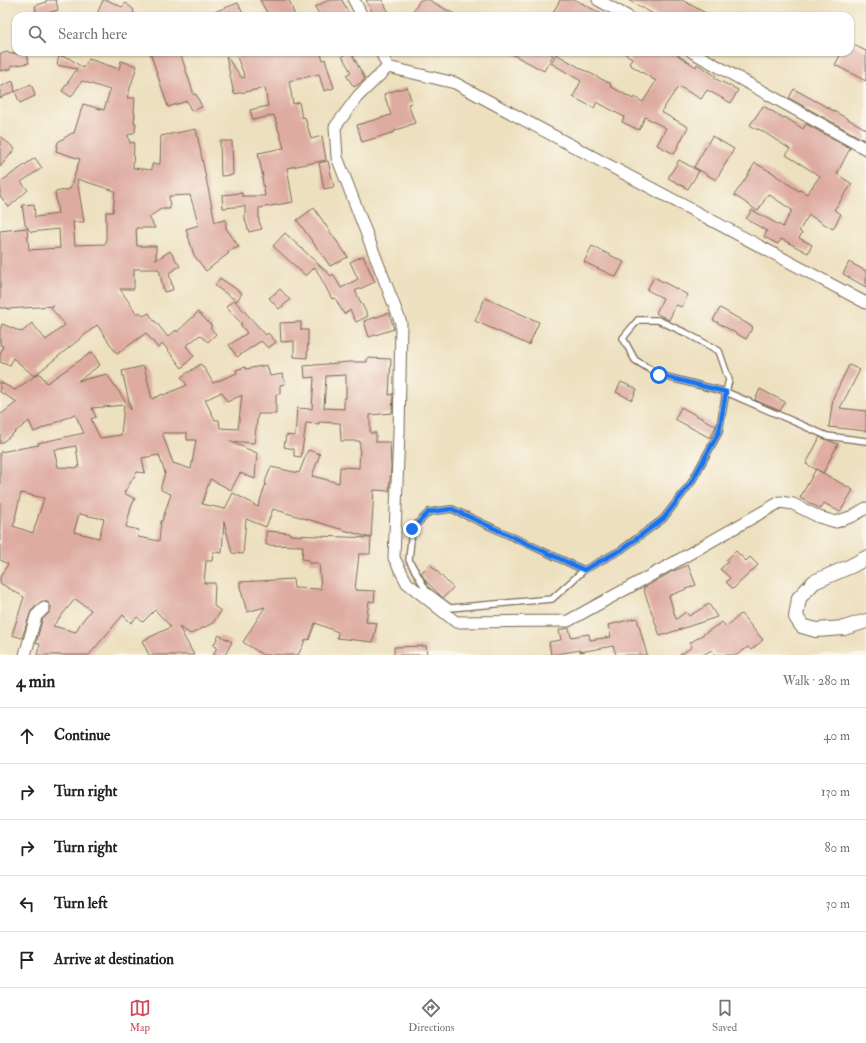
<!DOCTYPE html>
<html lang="en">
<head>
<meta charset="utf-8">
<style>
	body { margin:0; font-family:"IM FELL Double Pica",serif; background:#f2f2f2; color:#202124 }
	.stop { position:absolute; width:12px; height:12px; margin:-9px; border:3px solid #1a73e8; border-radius:50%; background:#fff }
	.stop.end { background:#1a73e8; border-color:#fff; box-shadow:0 1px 4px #0008 }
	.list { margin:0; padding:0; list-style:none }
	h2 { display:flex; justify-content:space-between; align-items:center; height:52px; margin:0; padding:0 16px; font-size:17px }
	h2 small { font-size:13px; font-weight:400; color:#757577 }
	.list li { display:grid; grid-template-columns:26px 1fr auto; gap:12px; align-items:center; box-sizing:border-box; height:56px; padding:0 16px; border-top:1px solid #e0e0e0 }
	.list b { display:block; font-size:15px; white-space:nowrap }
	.list em { font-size:13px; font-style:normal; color:#757577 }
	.icon { flex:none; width:22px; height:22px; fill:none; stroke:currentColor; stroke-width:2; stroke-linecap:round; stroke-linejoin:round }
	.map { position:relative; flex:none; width:866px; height:655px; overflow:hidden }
	.search { position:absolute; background:#fff; box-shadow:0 1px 3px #0004; left:12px; right:12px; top:12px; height:44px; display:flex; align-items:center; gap:10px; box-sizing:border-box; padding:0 14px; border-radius:12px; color:#757577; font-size:15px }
	.sheet { height:332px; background:#fff }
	nav { display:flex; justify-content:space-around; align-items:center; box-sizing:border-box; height:56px; border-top:1px solid #e0e0e0; background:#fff; font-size:11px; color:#757577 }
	nav a { display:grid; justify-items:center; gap:2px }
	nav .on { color:#d1495b }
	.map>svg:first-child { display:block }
	.building { fill:#deaba1; fill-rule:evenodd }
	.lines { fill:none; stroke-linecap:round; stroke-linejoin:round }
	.service-casing { stroke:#796a56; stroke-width:8 }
	.minor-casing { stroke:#796a56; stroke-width:13 }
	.tertiary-casing { stroke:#796a56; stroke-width:16 }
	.service { stroke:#fff; stroke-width:5.5 }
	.minor { stroke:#fff; stroke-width:11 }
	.tertiary { stroke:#fff; stroke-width:14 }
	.route { stroke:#1a73e8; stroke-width:5 }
</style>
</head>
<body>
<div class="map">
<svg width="866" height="655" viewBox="0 0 866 655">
	<rect width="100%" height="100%" fill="#fbf7ec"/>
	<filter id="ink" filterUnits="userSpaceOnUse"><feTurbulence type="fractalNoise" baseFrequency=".025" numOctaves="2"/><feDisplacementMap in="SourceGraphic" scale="8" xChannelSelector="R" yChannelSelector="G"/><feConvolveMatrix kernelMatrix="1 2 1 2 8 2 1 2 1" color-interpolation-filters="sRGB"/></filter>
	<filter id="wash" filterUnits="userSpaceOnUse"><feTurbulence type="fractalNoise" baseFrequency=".012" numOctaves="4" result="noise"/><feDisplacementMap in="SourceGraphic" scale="16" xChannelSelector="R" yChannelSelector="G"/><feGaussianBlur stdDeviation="0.9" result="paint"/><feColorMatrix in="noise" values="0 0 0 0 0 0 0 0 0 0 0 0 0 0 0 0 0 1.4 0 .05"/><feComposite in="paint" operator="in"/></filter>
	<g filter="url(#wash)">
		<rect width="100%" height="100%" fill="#ede0bf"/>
		<g id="blocks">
			<path class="building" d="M46,0H56L58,10L37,16L35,6L46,2Z
				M103,0H107L122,7L126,3L134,10L133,13L140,16H96Z
				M260,0H289L295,16H269Z
				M329,0H342L350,16H320L315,7Z
				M366,0H382L391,16H374Z
				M420,0H429L458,16H411Z
				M560,0H576L605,16H551Z
				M628,0H682L711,16H657Z
				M238,3L244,16H206V15Z
				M850,43L866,51V81L835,65L842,52H850Z
				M8,52L9,54L26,52L29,63L11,66V69L0,71V54Z
				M150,52H180L194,95L196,94L202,107L191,111L187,101L168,107Z
				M235,52H320L323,60L325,59L334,88L324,91L319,74L289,81L293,104L299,102L302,118L305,117L311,139L322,136L326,160L287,168L293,202L259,208V221L262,229L249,232L245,219V206L223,208L222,195L242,193V196H265L262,177H263L258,153L284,148L274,115L253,120L250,110L268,106L265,88L234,94L226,56L242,78L245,77Z
				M351,52L365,79L362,82L354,87L346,75L351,72L342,56Z
				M508,52H548L553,55L544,71Z
				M622,52H673L696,67L697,64L716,76L714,78L738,90L731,103L707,90L701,99L680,87L679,88L678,87L661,112L688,127L674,154L657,145L666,128L645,117L639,130L622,122L624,117L597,102L594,108L573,97L581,81L551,63L556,54L582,69L611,84L610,86L633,99L634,97L643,102L656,81L629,64L632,58Z
				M59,56L69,58L83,68L89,59L119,69L121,61L137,66L127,98H135L134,113H135L134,123H136L135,132L128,135L130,143L134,142L133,168L152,170V164H160L161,136L196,129L215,222L226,220V228L239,247L228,251L229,253L206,271L194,255L186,229L199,225L190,195L169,196L170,209H161L149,217L155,228H136L137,246H156V260L170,251L180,266L169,273L173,290L164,292L159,269H134V289H120L137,314L140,312L143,316L149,313L154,321H155L168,337L176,330L177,332L198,312L212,326L210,328L216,334L208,342L200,335L186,346L194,356L182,368L163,344L158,348L146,333L117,354L97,325L34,376L13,358L10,366L0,362V355L3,346L0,345V330L2,324L22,332L32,323L46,340L65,325L51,308L54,306L7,309L8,308H0V231L27,228L29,250L60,248L59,229L31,232L25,224L22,205L34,204L35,217L58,214L55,192L70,189L80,159L56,151L58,142L72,133H74L83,104L104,110L110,90L82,81L71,97L62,91L77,69L57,65ZM77,179L115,191L113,212H106V244L75,245L73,222H84Z
				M13,81L15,91L0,98V87Z
				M31,84L33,89L35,96L20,103L15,92Z
				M407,87L412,103L408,104L415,123L394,131L395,132L362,142L357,125L391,115L384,94Z
				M794,89L866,129V141L789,98Z
				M763,106L784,118L785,117L803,129L806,124L850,148L837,174L852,184L834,210L841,214L833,229L809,215L799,231L802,233L799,238L812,245L808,253L781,239L778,244L764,237L767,231L746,219L752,210L783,227L792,210L768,194L758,211L734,195L744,181L755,163L775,174V175L799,191L800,190L807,194L820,176L786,155L790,149L759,129L758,130L750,125Z
				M0,136L15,149L0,167Z
				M712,136L734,149L716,180L694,167Z
				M220,141H232L233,175L221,176Z
				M35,158L42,168L21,182L28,190L9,207L0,196V182Z
				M679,160L699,171L688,189L668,178Z
				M328,161L334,187L324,189L319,163Z
				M314,208L333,236L348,257L330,266L297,220Z
				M285,233L331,276L333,274L341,288L358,279L350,262L363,256L375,282L355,291L368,316L356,322L350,310L344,314L335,298L332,299L315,267L306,276L273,246Z
				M592,246L624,262L616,277L584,262Z
				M849,262L866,271V287L843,274Z
				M654,277L688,295L682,307L676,305L669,320L656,313L663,298L647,290Z
				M220,278L242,293L237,301L215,286Z
				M280,289L290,300L279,309L269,298Z
				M485,298L539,322L529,345L475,321Z
				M234,300L266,335L268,333L276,342L268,348L261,341L237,357L229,345L247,333L240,324H242L226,307Z
				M720,308L753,327L746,339L713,320Z
				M389,313L394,329L369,337L364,321Z
				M301,322V330H308V340L307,358L294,357V341L281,342L280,323Z
				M92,352L100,365L78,381L107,374L131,410L122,371L144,366L152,399L163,394L164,395L187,385L181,377L201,364L208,374L213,383L237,373L236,370L245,367L246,369L267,365L270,376L283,374L285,384L280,385V394H276V414H258L254,443L229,441L257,453L255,479L240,473L231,490L210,479L202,504L225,509L233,493L254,504V505L258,507L266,483L265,482L271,467L299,473L308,450L320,454L312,476L339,483L340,467L359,468L360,441H341L340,423L319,422V424L306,423L301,457L294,456V449L284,447L286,435L295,436L297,408L312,409L314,377L305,378L304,366L349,362H367V358L391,359L389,395L393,394L392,413L370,415V433H376V442H390L391,468L389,491L374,490L370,554H359L355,590L375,591L374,602L369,601L366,622L377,623L373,642L337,638L338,632L315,623L309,640L306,639L298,655H263L243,642L265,607L247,612L240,587V582L293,579L294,588L321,589L319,563H309V560L302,559L303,546L266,545V531L290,533V535L371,538L273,509L266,527L246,519L243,554L232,553L224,521L222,553L213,552L212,561H206L204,583H215L214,606L221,611L213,623L191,634L179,627L194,655H149L142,641L171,627L155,610L143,622L137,617L131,623L123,615L89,655H37L40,644L36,643L42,620L49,613L51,609V606L49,603L45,601H42L39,603L31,611L22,638L12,635L24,597L0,583V577L8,564L0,560V452L39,445L38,443L84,433L75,414L34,432L29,421L0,444V415L17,402L0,392V382L15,390L39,373L47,383ZM346,375V398H344V409L324,408L326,376ZM222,392L227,402L242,395L238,429L220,428L219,420H215L205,400ZM124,405L121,435L100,438L91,419L96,417L92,408ZM162,433H187V440H196L191,469L173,463ZM76,446L79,468L58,467L54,450ZM159,455L165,473L161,486V490L171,494L162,521H161L159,541L138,537L139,530L126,527L131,507L135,499L124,493L137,472L145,473L142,458ZM21,493L44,498L33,533L13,526L16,518H15ZM79,514L104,519L99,538L74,532ZM75,599L91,610L80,624L76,632L53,626Z
				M849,365L860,370L840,408L866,411V431L829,427L833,398Z
				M621,382L637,389L632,400L616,392Z
				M760,389L785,402L780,411L755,400Z
				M681,407L716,426L710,438L675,419Z
				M820,437L838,444L823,473L806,464Z
				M816,469L853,490L840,512L824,503L821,509L800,498Z
				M736,551L746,561L750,557L758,565L733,589L726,582L730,578L720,569L728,562L726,560Z
				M430,564L453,588L443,598L425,580L421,573Z
				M688,565L696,585L669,596L676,619L686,612L689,616L709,604L717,617L660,636L643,588L663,577L671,572Z
				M741,614L763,640L751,650L748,647L737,655H715L712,650L703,655H680L692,647L690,643L722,622L726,627Z
				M637,618L647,655H616L613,646L580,652V650L551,655L549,642L561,640L559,630L569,628L571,637L589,634L590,640L611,637L608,625Z
				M219,635L232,642L225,655H213L217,647L213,646Z
				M426,646L427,655H394V647Z"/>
		</g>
	</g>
	<g filter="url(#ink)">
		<use href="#blocks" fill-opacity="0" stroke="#796a56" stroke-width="1"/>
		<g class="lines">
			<defs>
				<path id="service" d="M584,570L552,599L450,608L426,590L409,560L412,529L429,512L452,509L584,570L621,550L663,519L691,483L719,432L726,392L729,380L719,351L686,333L658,320H638L623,338L635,360L659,375L726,392L827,436L866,441"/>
				<path id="minor" d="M354,0L362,16
					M598,0L627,16
					M381,52L388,67L455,83L866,303
					M692,52L866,149
					M388,67L358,96L335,127L337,157L401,323L399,433L394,558L407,583L456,622L568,621L675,562L780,502L793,504L819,517L836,522L853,516L866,508
					M25,655L36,616L44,608"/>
				<path id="tertiary" d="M866,558L851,566L814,582L799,598L796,617L802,626L816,630L844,628L866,621"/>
			</defs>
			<use href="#service" class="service-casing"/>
			<use href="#minor" class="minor-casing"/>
			<use href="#tertiary" class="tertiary-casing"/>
			<use href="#service" class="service"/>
			<use href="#minor" class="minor"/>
			<use href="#tertiary" class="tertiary"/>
		</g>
	</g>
	<g class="lines" filter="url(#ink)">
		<path class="route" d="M412,529L429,512L452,509L584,570L621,550L663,519L691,483L719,432L726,392L659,375"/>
	</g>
</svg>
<div class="stop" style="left:659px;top:375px"></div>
<div class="stop end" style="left:412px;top:529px"></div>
<div class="search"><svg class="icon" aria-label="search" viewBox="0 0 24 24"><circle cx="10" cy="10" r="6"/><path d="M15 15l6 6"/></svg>Search here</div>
</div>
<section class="sheet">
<h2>4 min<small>Walk · 280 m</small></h2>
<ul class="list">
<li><svg class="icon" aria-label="ahead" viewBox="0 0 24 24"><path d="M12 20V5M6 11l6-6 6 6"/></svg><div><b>Continue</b></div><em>40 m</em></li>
<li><svg class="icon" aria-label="right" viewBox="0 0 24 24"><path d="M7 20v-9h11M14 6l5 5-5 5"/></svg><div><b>Turn right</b></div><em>130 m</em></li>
<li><svg class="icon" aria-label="right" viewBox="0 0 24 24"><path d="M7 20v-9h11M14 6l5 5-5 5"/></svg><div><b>Turn right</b></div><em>80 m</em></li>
<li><svg class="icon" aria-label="left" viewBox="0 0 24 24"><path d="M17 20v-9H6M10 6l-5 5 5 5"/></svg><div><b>Turn left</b></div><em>30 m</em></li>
<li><svg class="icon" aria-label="arrive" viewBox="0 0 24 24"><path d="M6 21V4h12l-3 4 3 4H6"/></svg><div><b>Arrive at destination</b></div></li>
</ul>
</section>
<nav>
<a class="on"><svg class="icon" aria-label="map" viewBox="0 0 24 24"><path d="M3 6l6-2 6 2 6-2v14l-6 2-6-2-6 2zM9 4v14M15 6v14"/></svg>Map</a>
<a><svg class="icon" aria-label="directions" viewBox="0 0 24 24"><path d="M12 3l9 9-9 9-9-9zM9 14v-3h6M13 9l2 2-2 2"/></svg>Directions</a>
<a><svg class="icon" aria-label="saved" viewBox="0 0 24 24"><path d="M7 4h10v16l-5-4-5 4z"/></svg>Saved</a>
</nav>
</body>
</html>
